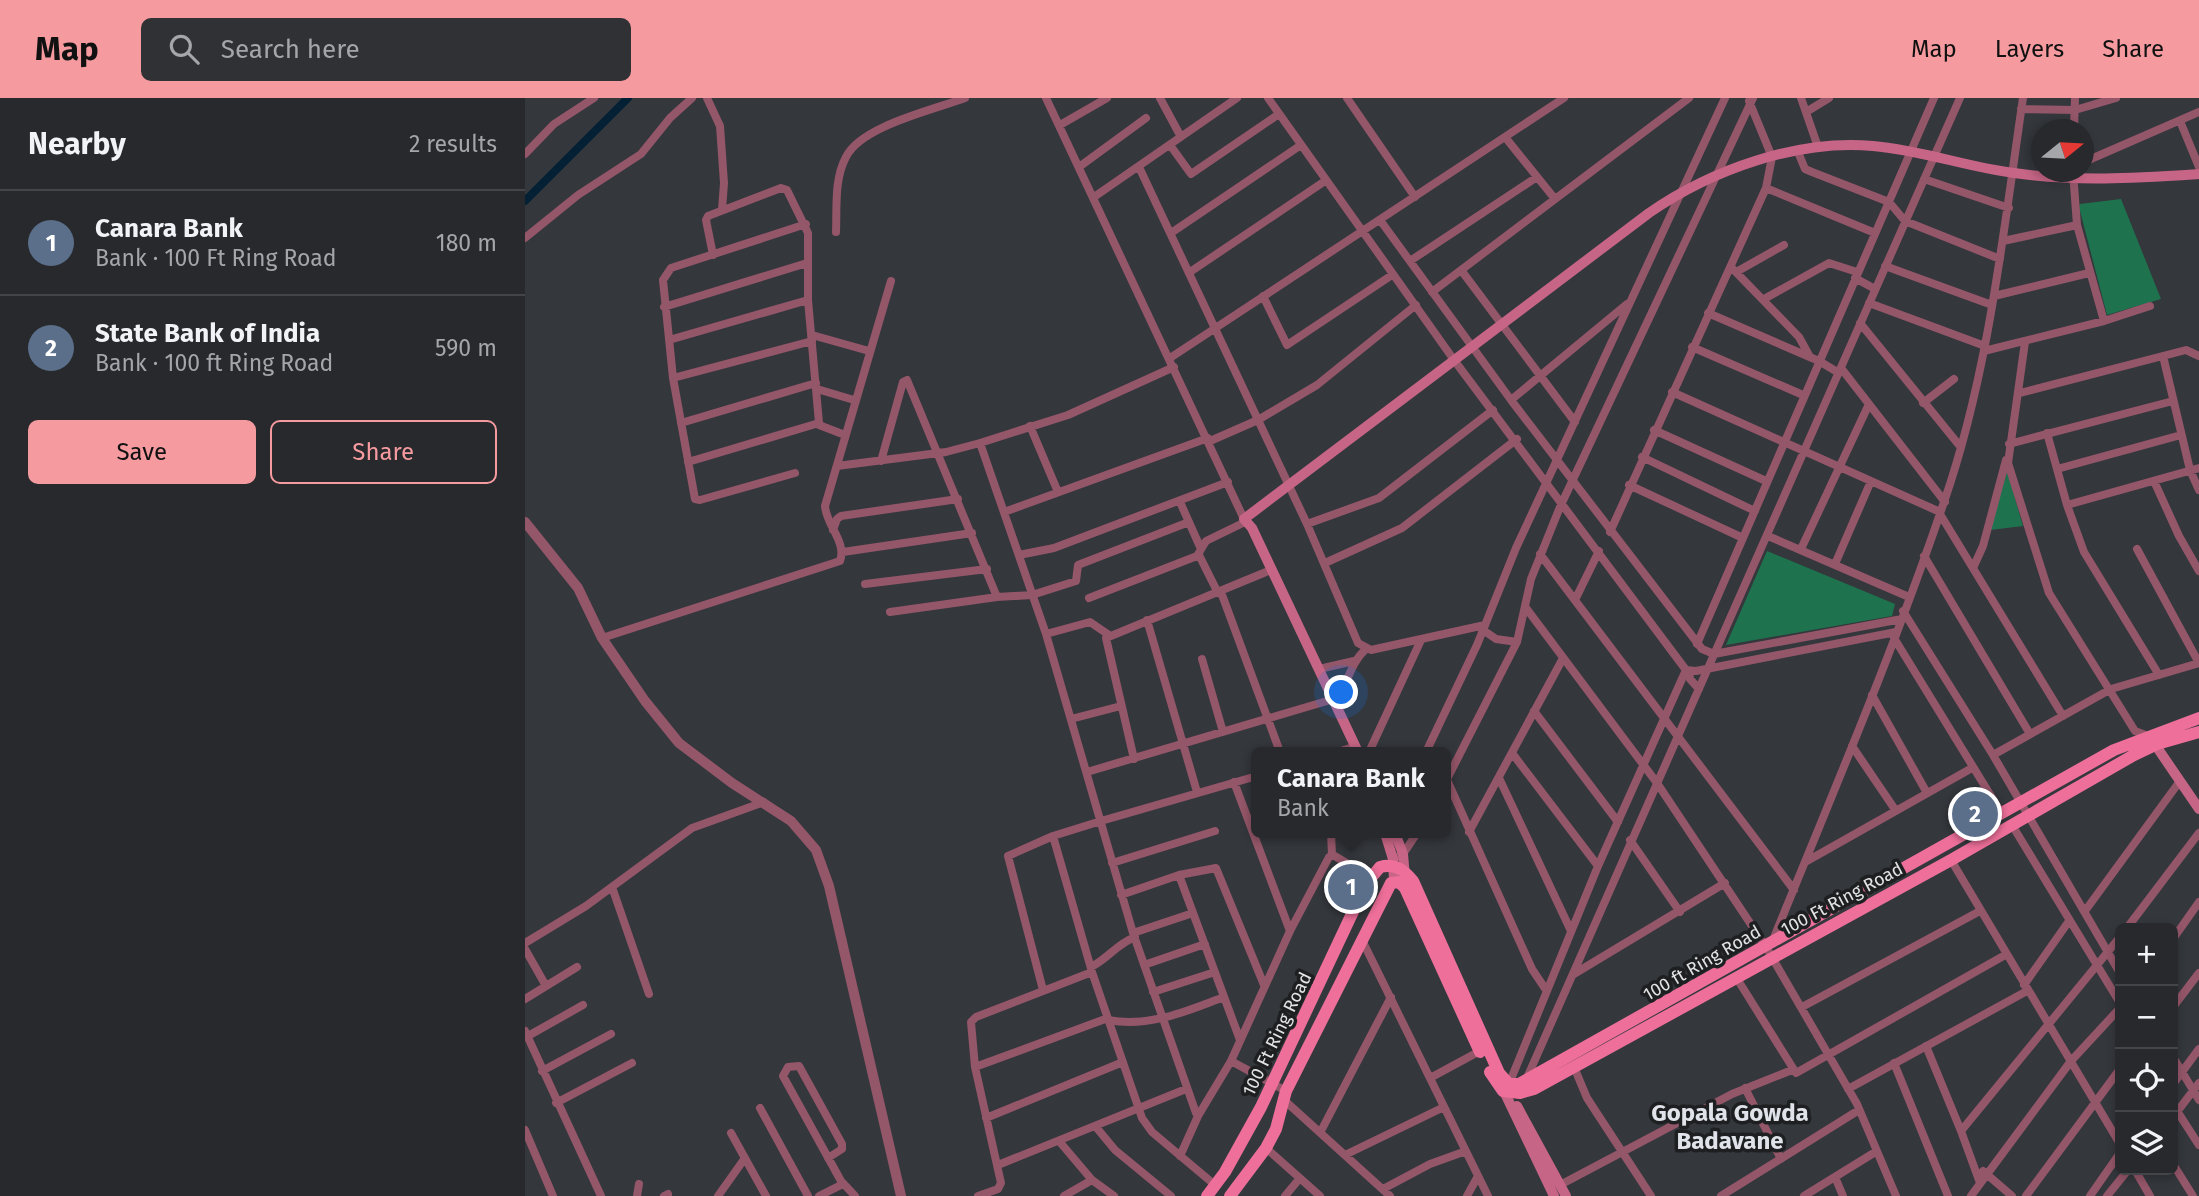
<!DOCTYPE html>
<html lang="en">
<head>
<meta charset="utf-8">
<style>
	body { margin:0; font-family:"Fira Sans",sans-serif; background:#2f3135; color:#f1f3f6 }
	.controls { position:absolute; right:21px; bottom:21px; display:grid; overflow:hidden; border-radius:10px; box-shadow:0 4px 10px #0003 }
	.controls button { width:63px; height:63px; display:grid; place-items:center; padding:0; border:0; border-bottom:2px solid #434549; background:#27292d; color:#f1f3f6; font:35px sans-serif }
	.compass { position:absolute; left:1506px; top:21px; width:63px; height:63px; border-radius:50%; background:#27292d; box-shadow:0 4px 10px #0003; rotate:72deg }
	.you { position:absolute; left:817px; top:595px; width:24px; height:24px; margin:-18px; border:5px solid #fff; border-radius:50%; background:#1a73e8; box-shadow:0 0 0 10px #1a73e833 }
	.badge { display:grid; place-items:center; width:46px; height:46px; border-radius:50%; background:#f59b9f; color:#fff; font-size:23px; font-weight:700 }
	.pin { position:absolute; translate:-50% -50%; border:4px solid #fff; box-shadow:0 2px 7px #0006 }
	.popup { position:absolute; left:726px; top:649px; width:200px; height:91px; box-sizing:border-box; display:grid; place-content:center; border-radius:10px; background:#27292d; filter:drop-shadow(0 2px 5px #0005); font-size:23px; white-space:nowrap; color:#a4a6aa }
	.popup b { font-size:26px; color:#f1f3f6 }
	.popup::after { content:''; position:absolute; left:50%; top:100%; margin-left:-14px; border:14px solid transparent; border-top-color:#27292d }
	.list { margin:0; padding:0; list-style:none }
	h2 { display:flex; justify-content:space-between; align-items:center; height:91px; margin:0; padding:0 28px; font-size:30px }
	h2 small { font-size:23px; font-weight:400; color:#a4a6aa }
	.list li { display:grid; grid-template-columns:46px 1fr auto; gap:21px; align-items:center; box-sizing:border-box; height:105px; padding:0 28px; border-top:2px solid #434549 }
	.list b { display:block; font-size:26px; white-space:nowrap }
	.list p { margin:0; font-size:23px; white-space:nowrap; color:#a4a6aa }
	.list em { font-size:23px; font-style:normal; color:#a4a6aa }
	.actions { display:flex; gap:14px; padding:21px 28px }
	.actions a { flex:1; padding:16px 0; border:2px solid #f59b9f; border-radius:10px; text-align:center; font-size:24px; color:#f59b9f }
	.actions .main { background:#f59b9f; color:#111 }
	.icon { flex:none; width:38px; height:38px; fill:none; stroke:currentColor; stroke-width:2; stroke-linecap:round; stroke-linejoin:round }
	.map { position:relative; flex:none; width:1674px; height:1098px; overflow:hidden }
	header { display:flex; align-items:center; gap:42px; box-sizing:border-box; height:98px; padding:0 35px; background:#f59b9f; color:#111 }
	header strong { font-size:33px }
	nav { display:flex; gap:38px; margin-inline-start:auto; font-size:24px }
	.search { width:490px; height:63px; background:#2f3135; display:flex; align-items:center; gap:18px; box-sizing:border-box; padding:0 24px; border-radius:10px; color:#a4a6aa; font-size:26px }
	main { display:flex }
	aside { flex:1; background:#27292d }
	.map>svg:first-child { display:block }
	.green { fill:#1e734e }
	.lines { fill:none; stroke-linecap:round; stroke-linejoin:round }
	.canal { stroke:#042034; stroke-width:8 }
	.minor { stroke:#945669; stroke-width:8 }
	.tertiary { stroke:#945669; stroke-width:10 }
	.secondary { stroke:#c66585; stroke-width:10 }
	.primary { stroke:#ed6f9a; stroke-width:12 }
	.labels { text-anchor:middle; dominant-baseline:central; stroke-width:7; stroke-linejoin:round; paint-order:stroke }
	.street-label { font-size:18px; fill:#e1e3e5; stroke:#1d1f21 }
	.district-label { font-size:24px; font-weight:bold; fill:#e0e4ea; stroke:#1d1f21 }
</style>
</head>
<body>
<header>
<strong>Map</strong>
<div class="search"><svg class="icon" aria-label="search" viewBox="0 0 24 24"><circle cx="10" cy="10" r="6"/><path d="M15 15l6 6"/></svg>Search here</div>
<nav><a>Map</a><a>Layers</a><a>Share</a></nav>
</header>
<main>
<aside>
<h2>Nearby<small>2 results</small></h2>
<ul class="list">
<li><span class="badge" style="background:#5c6f8a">1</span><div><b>Canara Bank</b><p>Bank · 100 Ft Ring Road</p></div><em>180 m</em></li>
<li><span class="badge" style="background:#5c6f8a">2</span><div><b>State Bank of India</b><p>Bank · 100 ft Ring Road</p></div><em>590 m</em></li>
</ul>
<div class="actions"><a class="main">Save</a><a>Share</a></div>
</aside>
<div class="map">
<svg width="1674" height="1098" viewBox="0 0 1674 1098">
	<rect width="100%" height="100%" fill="#34373c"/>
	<path class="green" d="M1596,101L1636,201L1582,217L1554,109L1555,106Z
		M1482,373L1498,428L1465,432Z
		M1242,453L1370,506L1367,518L1201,547Z"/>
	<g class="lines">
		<path class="canal" d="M0,103L103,0"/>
		<path class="minor" d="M182,0L195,28L199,85L197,112
			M521,0L719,421
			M635,0L656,39
			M743,0L929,262L1161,572L1171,573L1371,534
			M822,0L890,99
			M1276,0L1293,49
			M1496,11L1550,12L1591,0
			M1281,14L1304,0
			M1655,23L1674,69
			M535,27L582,0
			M1549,32L1550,0
			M980,39L1030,101
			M645,47L666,76L754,16
			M1273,54L1280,71L1287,74L1364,104L1380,123L1475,161
			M0,56L29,26L69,0
			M1559,64L1674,14
			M554,69L621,20
			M614,69L782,426L833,545L846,552L960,527
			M1548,74L1552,127L1579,223
			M1399,81L1484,110
			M1241,90L1350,135
			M569,99L712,0
			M855,122L986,302L1177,551L1189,556L1377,521
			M311,134C312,110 309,81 321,59C336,28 408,12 440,0
			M646,135L776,47
			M0,140L53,97L116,56L145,20L167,0
			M1478,143L1552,127
			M885,163L1012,79
			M1360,168L1467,207
			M1206,169L1274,239L1285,259
			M936,172L1050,324
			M1213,173L1259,147
			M665,174L800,83
			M1330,180L1350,191
			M907,194L1164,0
			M738,198L762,247L867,177
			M1469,198L1564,175
			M1239,201L1304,165L1332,174
			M1344,205L1460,248
			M139,209L282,165
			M1183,215L1294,263L1314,275
			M1335,225L1434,347
			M287,237L344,253
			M144,242L283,202
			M1500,244L1483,365L1524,495L1610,633L1623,638
			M1167,249L1278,297
			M1459,253L1579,223L1625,208
			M1638,258L1665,372L1674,392
			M645,260L1039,0
			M1316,270L1420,404
			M148,280L287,243
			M292,291L329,302
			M1147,294L1415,414
			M1495,295L1661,252L1674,258
			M986,302L1102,206
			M1398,305L1429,281
			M156,325L291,285
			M294,327L320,337
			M505,328L533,394
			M1129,332L1241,383
			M1522,335L1542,407L1559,454L1634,577
			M685,343L733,322L792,287L891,207
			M455,345L521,536L608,835L671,1015L673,1018L706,963L761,993
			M1484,346L1648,303
			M1117,359L1230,413
			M356,363L378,284L382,282L472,499
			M163,364L294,325L283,202V135L262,92L256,90L183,118L181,122L188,157
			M312,368L421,354L455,345L543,317L649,269
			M1532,371L1656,337
			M270,375L175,402L170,401L148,280L138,182L146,170L281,126
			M1629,383L1654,438L1674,473
			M1104,387L1218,440
			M655,404L676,451
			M1542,407L1674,370
			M479,414L683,340
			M1415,416L1538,618
			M782,426L854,400L968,312
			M308,432L312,421L316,418L433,401
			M1085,434L1241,90L1247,59L1224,3
			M1243,438L1384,499
			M1276,451L1344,306
			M1612,451L1674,565
			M318,454L447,435
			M1015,456L1269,792
			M494,457L529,450L703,384
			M674,457L693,495
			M1399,458L1505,636
			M800,465L877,430L992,341
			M1310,466L1346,383
			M1448,470L1458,448L1481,362
			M340,486L462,471
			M696,494L755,654
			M564,500L672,458L681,443L718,425
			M1050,502L1074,453
			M1001,510L1132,685L1241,849L1332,1006L1371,1098
			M1378,513L1468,657L1595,875
			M365,514L472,499L507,497L551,483L553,467L664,424
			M622,522L672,694
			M958,532L971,541L992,544
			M521,536L565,524L584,537
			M77,540L315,463C322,444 301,427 300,408L366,183
			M1369,540L1477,716
			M1172,546L1409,0
			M677,561L698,634
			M794,571L829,563
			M1164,573L1165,581L1174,591
			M1347,597L1402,695
			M810,605C823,587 824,566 841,551
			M1009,613L1093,724
			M546,621L596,608
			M1327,648L1371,713
			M813,654L825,650
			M844,654L896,542
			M901,654L952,547L991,450L1200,0
			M987,655L1073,768
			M1468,657L1586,591L1674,565
			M609,661L581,540L741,474
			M562,674L802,603
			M974,680L1046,833
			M922,682L1007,871L1021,892
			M709,684L765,833
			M920,685L992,544L1006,481L1035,409L1228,0
			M1487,727L1595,905
			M944,734L1037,562
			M806,735L807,757
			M528,738L567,874L617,1020L627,1034L690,1087
			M1105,742L1155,814
			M868,761L878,756L892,735
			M1426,762L1595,1046
			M1282,763L1447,670
			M587,765L690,733
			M654,777L715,942
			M87,789L124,896
			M596,797L654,777L691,770L739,887
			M1560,813L1655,683
			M1602,830L1674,735
			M608,835L668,815
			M836,840L963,1098
			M1648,841L1674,804
			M1248,842C1307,697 1369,552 1419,404C1464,274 1478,135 1498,0
			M0,845L61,808L167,730L239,704
			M0,851L21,888
			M619,867L680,846
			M566,869C582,861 592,846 610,839
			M1049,876L1200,785
			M1211,879L1271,975L1482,856
			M1499,887L1544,823
			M518,892L483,758L528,738L576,723L732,678
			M628,894L690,874
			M0,901L52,869
			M1277,909L1455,813
			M1648,909L1674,875
			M583,922C625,930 661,913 699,899
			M0,933L76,1098
			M3,938L58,907
			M1401,948L1436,1033
			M1648,959L1674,1002
			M706,963L765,833L804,759L808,757L845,779
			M1369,965L1423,1098
			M450,969L583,920
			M1049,969L1062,1000L1126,1098
			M17,973L86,936
			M905,980L955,953
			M1001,982L1435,0
			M984,986L1073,768L1161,572
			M1648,986L1674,951
			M1220,990L1256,1061
			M1323,991L1502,893
			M759,1002L865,1098
			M31,1005L107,965
			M235,1010L283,1098
			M1652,1013L1674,1047
			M1648,1019L1674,985
			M461,1020L598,964
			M571,1029L590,1052L646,1098
			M0,1032L28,1098
			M796,1033L866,899
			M206,1035L241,1098
			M534,1043L567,1082L589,1098
			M741,1050L795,1098
			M822,1056L919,1009
			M655,1058L673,1018
			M303,1060L317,1051V1046L274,968L263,969L258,978L316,1083L330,1098
			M1648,1066L1668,1098
			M473,1067L661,991
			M1610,1072L1625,1098
			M1458,1073L1487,1098
			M1310,1079L1318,1098
			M1455,1085L1436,1033L1595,839
			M1035,1087L1207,996L1267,972
			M858,1091L905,1066L941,1053
			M112,1098L114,1086
			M139,1098L143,1096
			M193,1098L220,1060
			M294,1098L318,1086
			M453,1098L473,1091L476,1085L450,969L446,924L451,919L567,874
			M539,1098L567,1082
			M760,1098L775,1080
			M942,1098L953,1078
			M1196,1098L1334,1012
			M1279,1098L1352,1053
			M1446,1098L1546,963L1595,910
			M1501,1098L1595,971
			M1565,1098L1595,1055
			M1582,1098L1603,1072"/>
		<path class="tertiary" d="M0,424L53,490L77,540L120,603L154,645L207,685L266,723L291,752L304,788L376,1098"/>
		<path class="secondary" d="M719,421L1124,115C1186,72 1272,41 1348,48C1396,52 1442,69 1489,75C1551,84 1611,80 1674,76
			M719,421L727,430L833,654
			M1627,642L1674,711
			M860,735L868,761L869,784
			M870,735L878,756L880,779
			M976,987L1029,1098
			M992,1008L1041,1098"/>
		<path class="primary" d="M965,974L978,993L995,995L1009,991L1426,762L1609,657L1632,646L1674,634
			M682,1098L700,1074L736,1009L841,786L855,769C870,765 879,772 888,783L974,975L984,986H994L1589,652L1674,620
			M705,1098L741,1050L751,1031L761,993L866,785L874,784L880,790L955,954"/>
	</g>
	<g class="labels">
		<g class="street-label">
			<text transform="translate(1317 801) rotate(-28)">100 Ft Ring Road</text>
			<text transform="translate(1177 865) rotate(-30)">100 ft Ring Road</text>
			<text transform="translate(752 936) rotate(-64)">100 Ft Ring Road</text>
		</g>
		<g class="district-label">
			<text x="1205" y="1015">Gopala Gowda<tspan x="1205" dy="28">Badavane</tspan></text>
		</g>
	</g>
</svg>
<div class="controls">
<button>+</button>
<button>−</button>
<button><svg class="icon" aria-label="locate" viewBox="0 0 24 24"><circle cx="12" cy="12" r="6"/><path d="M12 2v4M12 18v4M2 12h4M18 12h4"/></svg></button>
<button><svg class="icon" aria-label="layers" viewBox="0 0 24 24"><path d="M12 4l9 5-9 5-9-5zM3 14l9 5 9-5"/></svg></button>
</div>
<svg class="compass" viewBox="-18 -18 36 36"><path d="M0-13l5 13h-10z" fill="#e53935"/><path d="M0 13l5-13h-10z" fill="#a4a6aa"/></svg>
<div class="you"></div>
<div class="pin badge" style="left:826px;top:789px;background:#5c6f8a">1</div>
<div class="popup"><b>Canara Bank</b>Bank</div>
<div class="pin badge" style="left:1450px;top:716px;background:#5c6f8a">2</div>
</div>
</main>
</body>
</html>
